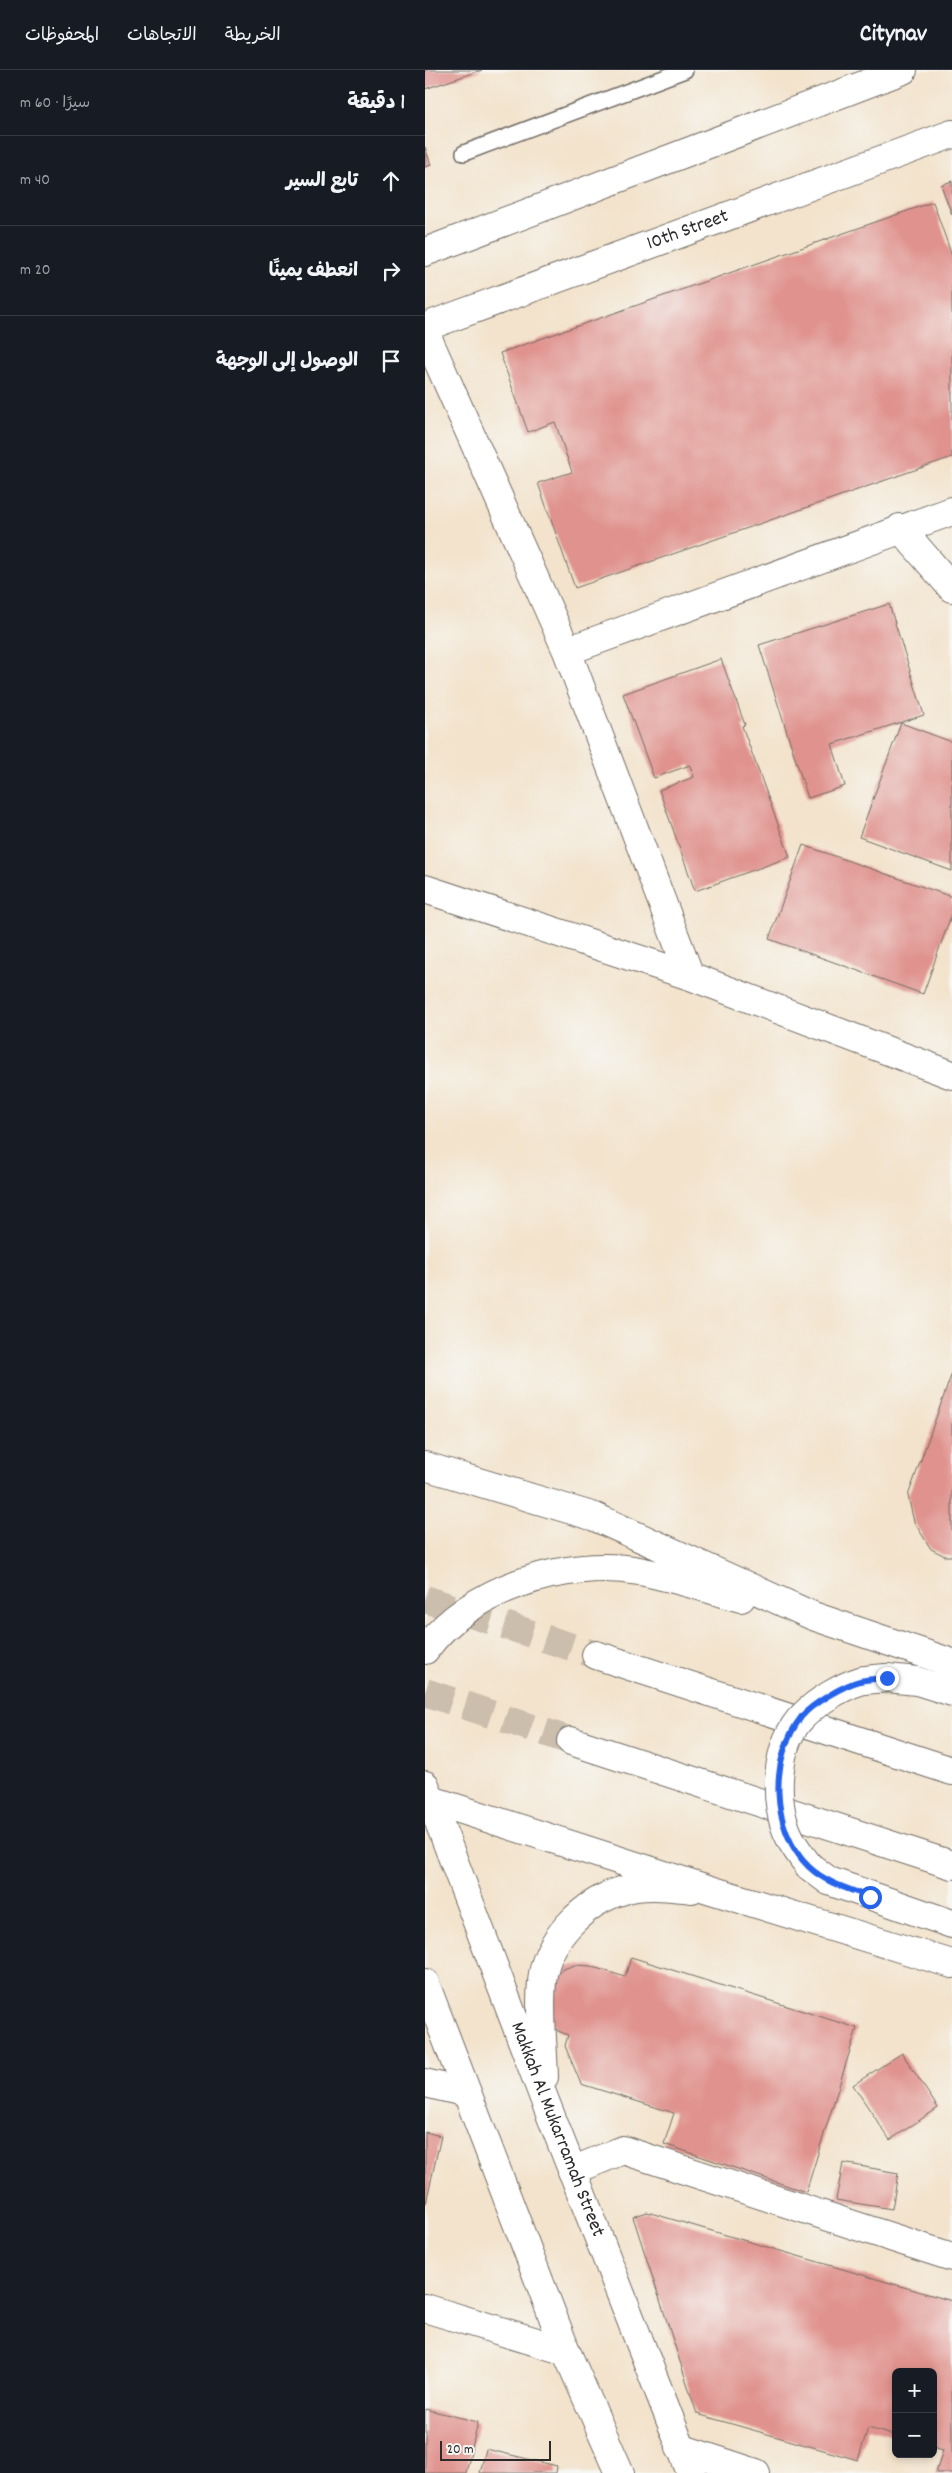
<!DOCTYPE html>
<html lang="ar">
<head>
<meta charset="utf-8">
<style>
	body { margin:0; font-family:Dekko,"Playpen Sans Arabic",sans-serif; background:#20242c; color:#f1f3f6; direction:rtl }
	.controls { position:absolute; right:15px; bottom:15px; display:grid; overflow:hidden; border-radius:8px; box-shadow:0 2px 8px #0003 }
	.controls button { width:45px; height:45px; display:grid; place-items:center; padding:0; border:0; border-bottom:1px solid #363941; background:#171b24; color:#f1f3f6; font:25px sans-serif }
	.scale { position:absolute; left:15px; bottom:12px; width:111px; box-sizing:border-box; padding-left:5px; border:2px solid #2b2b2b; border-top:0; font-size:14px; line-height:18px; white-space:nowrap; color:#2b2b2b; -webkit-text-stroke:4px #f6f6f2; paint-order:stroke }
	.stop { position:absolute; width:15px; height:15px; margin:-11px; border:4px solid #2563eb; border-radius:50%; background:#fff }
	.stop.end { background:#2563eb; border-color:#fff; box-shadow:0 1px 5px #0008 }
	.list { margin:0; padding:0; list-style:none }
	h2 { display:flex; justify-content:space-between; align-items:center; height:65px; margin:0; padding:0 20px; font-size:21px }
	h2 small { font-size:16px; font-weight:400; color:#9ea1a6 }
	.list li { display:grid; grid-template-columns:32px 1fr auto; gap:15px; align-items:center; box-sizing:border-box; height:90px; padding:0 20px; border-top:1px solid #363941 }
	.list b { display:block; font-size:19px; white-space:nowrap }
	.list em { font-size:16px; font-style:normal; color:#9ea1a6 }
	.icon { flex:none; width:28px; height:28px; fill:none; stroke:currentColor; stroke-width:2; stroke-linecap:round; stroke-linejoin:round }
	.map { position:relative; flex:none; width:527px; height:2403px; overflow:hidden; direction:ltr }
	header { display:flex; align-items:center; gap:30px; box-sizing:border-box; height:70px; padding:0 25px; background:#171b24; border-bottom:1px solid #363941 }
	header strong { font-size:24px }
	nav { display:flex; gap:28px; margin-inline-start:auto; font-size:18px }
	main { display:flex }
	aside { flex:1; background:#171b24 }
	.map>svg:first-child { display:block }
	.building { fill:#e0938e }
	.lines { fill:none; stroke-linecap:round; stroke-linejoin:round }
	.motorway-tunnel { stroke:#cbbeac; stroke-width:28; stroke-dasharray:28 14; stroke-linecap:butt }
	.service-casing { stroke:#716b63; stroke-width:18 }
	.minor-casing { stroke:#716b63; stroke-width:30 }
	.tertiary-casing { stroke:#716b63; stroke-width:30 }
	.secondary-casing { stroke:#716b63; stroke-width:30 }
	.primary-casing { stroke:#716b63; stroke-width:30 }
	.motorway-casing { stroke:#716b63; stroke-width:30 }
	.service { stroke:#fff; stroke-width:15 }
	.minor { stroke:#fff; stroke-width:28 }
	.tertiary { stroke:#fff; stroke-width:28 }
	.secondary { stroke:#fff; stroke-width:28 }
	.primary { stroke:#fff; stroke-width:28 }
	.motorway { stroke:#fff; stroke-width:28 }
	.primary-bridge-casing { stroke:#716b63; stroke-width:30; stroke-linecap:butt }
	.primary-bridge { stroke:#fff; stroke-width:28 }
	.route { stroke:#2563eb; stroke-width:6 }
	.labels { text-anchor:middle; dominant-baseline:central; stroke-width:4; stroke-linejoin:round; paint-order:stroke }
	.street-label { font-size:20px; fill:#2b2b2b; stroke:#f6f6f2 }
</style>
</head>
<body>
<header>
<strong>Citynav</strong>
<nav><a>الخريطة</a><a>الاتجاهات</a><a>المحفوظات</a></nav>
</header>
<main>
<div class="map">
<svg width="527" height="2403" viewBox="0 0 527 2403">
	<rect width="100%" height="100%" fill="#f6f6f2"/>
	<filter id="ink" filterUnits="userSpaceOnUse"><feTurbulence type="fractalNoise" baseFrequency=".02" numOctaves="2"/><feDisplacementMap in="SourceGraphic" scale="10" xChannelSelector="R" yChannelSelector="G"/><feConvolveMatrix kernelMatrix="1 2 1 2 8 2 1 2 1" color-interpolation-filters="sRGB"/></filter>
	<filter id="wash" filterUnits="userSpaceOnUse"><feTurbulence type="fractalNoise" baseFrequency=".0096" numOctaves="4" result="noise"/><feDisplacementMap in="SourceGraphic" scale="20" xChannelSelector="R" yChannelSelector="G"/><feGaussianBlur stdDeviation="1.12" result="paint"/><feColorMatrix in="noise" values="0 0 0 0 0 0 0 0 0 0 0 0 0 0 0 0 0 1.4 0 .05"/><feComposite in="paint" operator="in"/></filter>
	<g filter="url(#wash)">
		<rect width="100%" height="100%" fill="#f3e3cc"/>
		<g id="blocks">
			<path class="building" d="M0,0H57L0,19Z
				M0,77L6,95L0,97Z
				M527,111V145L516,115Z
				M508,132L527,186V387L150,518L113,413L147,402L130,352L103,362L75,283Z
				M464,534L499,645L407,674L420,716L383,728L334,575Z
				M296,589L320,655L317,656L365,787L270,821L234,720L269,707L265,695L229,708L198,624Z
				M476,653L527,672V801L434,767Z
				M378,775L527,827V843L498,924L344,869Z
				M527,1303V1486H520L506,1479L489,1452L483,1426Z
				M206,1887L432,1958L381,2122L239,2074L249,2043L156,2014L140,1976L143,1965L133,1961L126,1951L130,1906L138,1899L150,1895L165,1896L200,1907Z
				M477,1983L513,2038L465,2070L428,2015Z
				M0,2062L16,2066L1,2133H0Z
				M418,2093L473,2103L467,2139L411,2130Z
				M222,2142L527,2231V2403H511L518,2380L508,2377V2302H471V2366L443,2358L433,2390L272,2344L208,2147Z
				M0,2339L53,2352L41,2403H0Z
				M61,2379L132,2396L131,2403H55Z"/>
		</g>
	</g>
	<g filter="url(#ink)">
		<use href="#blocks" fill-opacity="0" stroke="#716b63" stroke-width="1"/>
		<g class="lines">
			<path class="motorway-tunnel" d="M0,1529L171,1585
				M0,1622L146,1671"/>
			<defs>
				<path id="service" d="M39,83L260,0"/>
				<path id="minor" d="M0,262L142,581L265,906L527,1005
					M475,458L527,518
					M142,581L527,441
					M0,819L265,906
					M0,2013L42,2023
					M147,2101L198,2080L527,2187
					M0,2238L141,2281
					M255,2378L331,2403"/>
				<g id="tertiary">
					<path d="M0,182L478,0"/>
					<path id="s1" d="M0,257L527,64"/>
				</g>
				<g id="secondary">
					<path id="s2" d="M0,1715L120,2031L266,2403"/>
					<path d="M0,1913L141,2281L195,2403"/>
					<path d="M119,2007C118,1976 114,1943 117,1912C120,1870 160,1831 199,1820C220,1813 246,1817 267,1819"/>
				</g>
				<path id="primary" d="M0,1396L170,1447L388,1546L527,1593
					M0,1580C43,1519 141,1488 214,1501C248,1507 282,1519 316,1528
					M462,1608L492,1611L527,1622
					M0,1728L286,1820L527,1894
					M384,1796L404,1811L527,1854"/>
				<path id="motorway" d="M171,1585L527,1701
					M146,1671L527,1795"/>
			</defs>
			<use href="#service" class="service-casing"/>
			<use href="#minor" class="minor-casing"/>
			<use href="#tertiary" class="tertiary-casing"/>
			<use href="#secondary" class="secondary-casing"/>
			<use href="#primary" class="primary-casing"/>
			<use href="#motorway" class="motorway-casing"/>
			<use href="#service" class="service"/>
			<use href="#minor" class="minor"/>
			<use href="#tertiary" class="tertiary"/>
			<use href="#secondary" class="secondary"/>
			<use href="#primary" class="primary"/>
			<use href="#motorway" class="motorway"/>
			<defs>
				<path id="primary-bridge" d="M384,1796C377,1787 370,1778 365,1768C347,1734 350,1672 379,1645C393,1631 416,1617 435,1611C443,1609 453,1609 462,1608"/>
			</defs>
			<use href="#primary-bridge" class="primary-bridge-casing"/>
			<use href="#primary-bridge" class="primary-bridge"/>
		</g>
	</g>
	<g class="lines" filter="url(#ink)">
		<path class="route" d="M445,1827C424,1819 401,1813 384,1797C345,1759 344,1688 377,1646C387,1634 419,1615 435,1611C443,1609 453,1609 462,1608"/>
	</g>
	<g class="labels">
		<g class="street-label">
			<text stroke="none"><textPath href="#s1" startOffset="280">10th Street</textPath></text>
			<text stroke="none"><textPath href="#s2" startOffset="369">Makkah Al Mukarramah Street</textPath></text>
		</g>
	</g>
</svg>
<div class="controls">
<button>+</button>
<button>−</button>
</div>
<div class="scale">20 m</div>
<div class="stop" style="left:445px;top:1827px"></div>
<div class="stop end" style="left:462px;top:1608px"></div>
</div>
<aside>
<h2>1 دقيقة<small>سيرًا · 60 m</small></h2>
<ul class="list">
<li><svg class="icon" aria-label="ahead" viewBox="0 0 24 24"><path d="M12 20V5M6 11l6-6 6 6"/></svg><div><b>تابع السير</b></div><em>40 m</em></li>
<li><svg class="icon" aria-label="right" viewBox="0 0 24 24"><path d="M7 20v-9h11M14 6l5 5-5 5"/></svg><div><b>انعطف يمينًا</b></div><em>20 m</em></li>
<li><svg class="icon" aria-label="arrive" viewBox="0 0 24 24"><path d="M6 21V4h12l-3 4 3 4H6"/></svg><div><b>الوصول إلى الوجهة</b></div></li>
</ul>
</aside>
</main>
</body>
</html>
